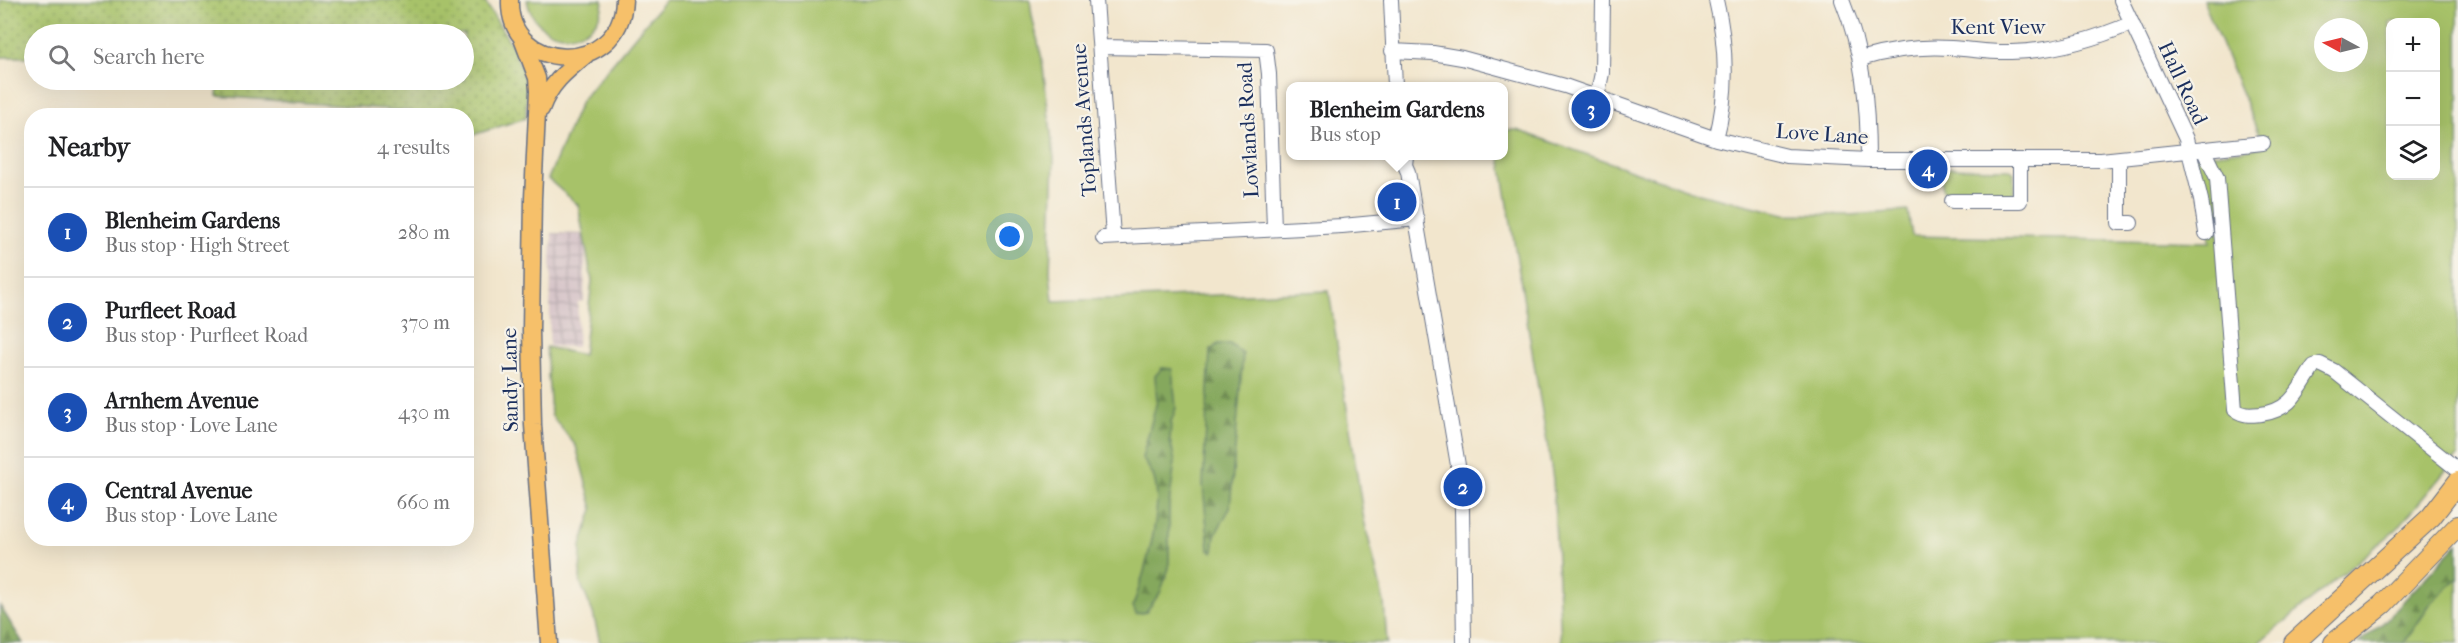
<!DOCTYPE html>
<html lang="en">
<head>
<meta charset="utf-8">
<style>
	body { margin:0; font-family:"IM FELL French Canon",serif; background:#f2f2f2; color:#202124 }
	.controls { position:absolute; right:18px; top:18px; display:grid; overflow:hidden; border-radius:12px; box-shadow:0 6px 24px #0002 }
	.controls button { width:54px; height:54px; display:grid; place-items:center; padding:0; border:0; border-bottom:2px solid #e0e0e0; background:#fff; color:#202124; font:30px sans-serif }
	.compass { position:absolute; left:2314px; top:18px; width:54px; height:54px; border-radius:50%; background:#fff; box-shadow:0 6px 24px #0002; rotate:277deg }
	.you { position:absolute; left:1010px; top:237px; width:21px; height:21px; margin:-15px; border:4px solid #fff; border-radius:50%; background:#1a73e8; box-shadow:0 0 0 9px #1a73e833 }
	.badge { display:grid; place-items:center; width:39px; height:39px; border-radius:50%; background:#c8321e; color:#fff; font-size:20px; font-weight:700 }
	.pin { position:absolute; translate:-50% -50%; border:3px solid #fff; box-shadow:0 2px 6px #0006 }
	.popup { position:absolute; left:1286px; top:82px; width:222px; height:78px; box-sizing:border-box; display:grid; place-content:center; border-radius:12px; background:#fff; filter:drop-shadow(0 2px 4px #0005); font-size:20px; white-space:nowrap; color:#757577 }
	.popup b { font-size:22px; color:#202124 }
	.popup::after { content:''; position:absolute; left:50%; top:100%; margin-left:-12px; border:12px solid transparent; border-top-color:#fff }
	.list { margin:0; padding:0; list-style:none }
	h2 { display:flex; justify-content:space-between; align-items:center; height:78px; margin:0; padding:0 24px; font-size:26px }
	h2 small { font-size:20px; font-weight:400; color:#757577 }
	.list li { display:grid; grid-template-columns:39px 1fr auto; gap:18px; align-items:center; box-sizing:border-box; height:90px; padding:0 24px; border-top:2px solid #e0e0e0 }
	.list b { display:block; font-size:22px; white-space:nowrap }
	.list p { margin:0; font-size:20px; white-space:nowrap; color:#757577 }
	.list em { font-size:20px; font-style:normal; color:#757577 }
	.icon { flex:none; width:33px; height:33px; fill:none; stroke:currentColor; stroke-width:2; stroke-linecap:round; stroke-linejoin:round }
	.map { position:relative; flex:none; width:2458px; height:643px; overflow:hidden }
	.search { position:absolute; background:#fff; box-shadow:0 6px 24px #0002; left:24px; top:24px; width:450px; height:66px; display:flex; align-items:center; gap:15px; box-sizing:border-box; padding:0 21px; border-radius:33px; color:#757577; font-size:22px }
	.panel { position:absolute; background:#fff; box-shadow:0 6px 24px #0002; left:24px; top:108px; width:450px; height:438px; border-radius:24px }
	.map>svg:first-child { display:block }
	.industrial { fill:url(#industrial-grid) }
	.grass { fill:#a7c269; stroke:#617864; stroke-width:1.5; fill-rule:evenodd }
	.forest { fill:url(#forest-firs); stroke:#506c5e; stroke-width:1.5 }
	.park { fill:url(#park-dots); stroke:#617864; stroke-width:1.5 }
	.lines { fill:none; stroke-linecap:round; stroke-linejoin:round }
	.minor-casing { stroke:#666f85; stroke-width:16 }
	.major-casing { stroke:#666f85; stroke-width:19 }
	.highway-casing { stroke:#666f85; stroke-width:22 }
	.minor { stroke:#fff; stroke-width:14 }
	.major { stroke:#f6c06b; stroke-width:16 }
	.highway { stroke:#f6c06b; stroke-width:20 }
	.labels { text-anchor:middle; dominant-baseline:central; stroke-width:4.5; stroke-linejoin:round; paint-order:stroke }
	.street-label { font-size:21px; fill:#1b2f5e; stroke:#f7f3e8 }
</style>
</head>
<body>
<div class="map">
<svg width="2458" height="643" viewBox="0 0 2458 643">
	<defs>
		<pattern id="industrial-grid" width="8" height="8" patternUnits="userSpaceOnUse" patternTransform="scale(1.5)"><rect width="8" height="8" fill="#d2bec4"/><path d="M0 4h8M4 0v8" fill="none" stroke="#aa9ba2"/></pattern>
		<pattern id="forest-firs" width="22" height="20" patternUnits="userSpaceOnUse" patternTransform="scale(1.5)"><rect width="22" height="20" fill="#85a85d"/><path d="M5 1l3.5 6h-7zM16 11l3.5 6h-7z" fill="#6c8950"/></pattern>
		<pattern id="park-dots" width="8" height="8" patternUnits="userSpaceOnUse" patternTransform="scale(1.5)"><rect width="8" height="8" fill="#a7c269"/><path d="M2 2h.1M6 6h.1" fill="none" stroke="#879e5a" stroke-width="1.8" stroke-linecap="round"/></pattern>
	</defs>
	<rect width="100%" height="100%" fill="#f7f3e8"/>
	<filter id="ink" filterUnits="userSpaceOnUse"><feTurbulence type="fractalNoise" baseFrequency=".0167" numOctaves="2"/><feDisplacementMap in="SourceGraphic" scale="12" xChannelSelector="R" yChannelSelector="G"/><feConvolveMatrix kernelMatrix="1 2 1 2 8 2 1 2 1" color-interpolation-filters="sRGB"/></filter>
	<filter id="wash" filterUnits="userSpaceOnUse"><feTurbulence type="fractalNoise" baseFrequency=".008" numOctaves="4" result="noise"/><feDisplacementMap in="SourceGraphic" scale="24" xChannelSelector="R" yChannelSelector="G"/><feGaussianBlur stdDeviation="1.35" result="paint"/><feColorMatrix in="noise" values="0 0 0 0 0 0 0 0 0 0 0 0 0 0 0 0 0 1.4 0 .05"/><feComposite in="paint" operator="in"/></filter>
	<g filter="url(#wash)">
		<rect width="100%" height="100%" fill="#f2e6cd"/>
		<path class="industrial" d="M552,233L586,234L584,301L578,302L577,347L549,346Z"/>
		<path class="grass" d="M527,0H603C602,46 535,48 527,0Z
			M665,0H1030L1032,16L1042,59L1054,159L1050,272L1053,301L1329,291L1364,520L1384,602L1387,643H600L593,613L580,582L581,545L593,509L576,446L551,415L546,347L583,355L592,281L578,205L548,179L581,101Z
			M2203,0H2458V456L2397,529L2259,643H1561L1553,479L1500,156H1504V130H1517L1691,191L1785,214L1850,215L1908,211L1912,236L2210,242L2206,197L2195,156L2261,147L2259,135ZM2390,22H2436V176H2390ZM2323,27H2359V63H2323Z
			M1942,168L2010,169L2014,173V193L2011,195L1945,193L1942,189Z
			M2458,578V643H2404L2432,602Z"/>
		<path class="forest" d="M1218,344H1230L1243,354L1230,508L1215,535L1213,552L1209,549L1203,485L1210,351Z
			M1162,368L1172,369L1176,408L1171,422L1170,440L1175,462L1169,505V568L1160,593L1146,612L1136,614L1133,606C1144,574 1164,510 1154,478C1152,471 1146,464 1142,458L1157,401L1155,376Z
			M2458,543V578L2432,602L2404,643H2358L2381,625Z
			M0,606L23,643H0Z"/>
		<path class="park" d="M0,0H484L513,47L527,84L526,118L467,137L466,116L413,115L411,111L217,96L219,80H464V34H34V57H0Z"/>
	</g>
	<g filter="url(#ink)">
		<g class="lines">
			<defs>
				<path id="minor" d="M1096,0L1113,236
					M1391,0L1395,86
					M1716,0C1727,46 1728,94 1716,139
					M1842,0C1863,51 1868,105 1868,160
					M2121,0L2186,139L2201,200L2206,233
					M1100,47L1266,50L1269,74L1274,229
					M1392,51L1433,53L1462,58L1565,86L1716,139L1787,156L1868,160H2101L2263,143
					M1860,59C1890,50 1921,46 1951,48C1971,49 1991,53 2011,52C2054,51 2093,40 2132,23
					M1597,97L1602,73L1603,0
					M2203,149L2217,178L2235,410C2245,416 2250,415 2261,414C2292,410 2298,390 2314,366L2320,364L2334,371L2458,470
					M1406,156L1405,165L1408,172L1460,477L1462,510L1464,643
					M2119,159V223H2131
					M1952,201H2020V160
					M1103,238L1342,226L1417,219"/>
				<path id="major" d="M510,0C507,73 621,78 624,0
					M521,36L537,78L538,91L533,198L531,330L533,425L549,643
					M541,109C550,84 565,72 586,55"/>
				<path id="highway" d="M2294,643L2431,517L2458,482
					M2334,643L2383,604L2458,526"/>
			</defs>
			<use href="#minor" class="minor-casing"/>
			<use href="#major" class="major-casing"/>
			<use href="#highway" class="highway-casing"/>
			<use href="#minor" class="minor"/>
			<use href="#major" class="major"/>
			<use href="#highway" class="highway"/>
		</g>
	</g>
	<g class="labels">
		<g class="street-label">
			<text x="1998" y="27">Kent View</text>
			<text transform="translate(2183 83) rotate(65)">Hall Road</text>
			<text transform="translate(1084 120) rotate(-94)">Toplands Avenue</text>
			<text transform="translate(1248 130) rotate(-93)">Lowlands Road</text>
			<text transform="translate(1822 134) rotate(4)">Love Lane</text>
			<text transform="translate(510 380) rotate(-91)">Sandy Lane</text>
		</g>
	</g>
</svg>
<div class="controls">
<button>+</button>
<button>−</button>
<button><svg class="icon" aria-label="layers" viewBox="0 0 24 24"><path d="M12 4l9 5-9 5-9-5zM3 14l9 5 9-5"/></svg></button>
</div>
<svg class="compass" viewBox="-18 -18 36 36"><path d="M0-13l5 13h-10z" fill="#e53935"/><path d="M0 13l5-13h-10z" fill="#757577"/></svg>
<div class="you"></div>
<div class="pin badge" style="left:1397px;top:202px;background:#1a4fb4">1</div>
<div class="popup"><b>Blenheim Gardens</b>Bus stop</div>
<div class="pin badge" style="left:1463px;top:487px;background:#1a4fb4">2</div>
<div class="pin badge" style="left:1591px;top:109px;background:#1a4fb4">3</div>
<div class="pin badge" style="left:1928px;top:169px;background:#1a4fb4">4</div>
<div class="search"><svg class="icon" aria-label="search" viewBox="0 0 24 24"><circle cx="10" cy="10" r="6"/><path d="M15 15l6 6"/></svg>Search here</div>
<section class="panel">
<h2>Nearby<small>4 results</small></h2>
<ul class="list">
<li><span class="badge" style="background:#1a4fb4">1</span><div><b>Blenheim Gardens</b><p>Bus stop · High Street</p></div><em>280 m</em></li>
<li><span class="badge" style="background:#1a4fb4">2</span><div><b>Purfleet Road</b><p>Bus stop · Purfleet Road</p></div><em>370 m</em></li>
<li><span class="badge" style="background:#1a4fb4">3</span><div><b>Arnhem Avenue</b><p>Bus stop · Love Lane</p></div><em>430 m</em></li>
<li><span class="badge" style="background:#1a4fb4">4</span><div><b>Central Avenue</b><p>Bus stop · Love Lane</p></div><em>660 m</em></li>
</ul>
</section>
</div>
</body>
</html>
